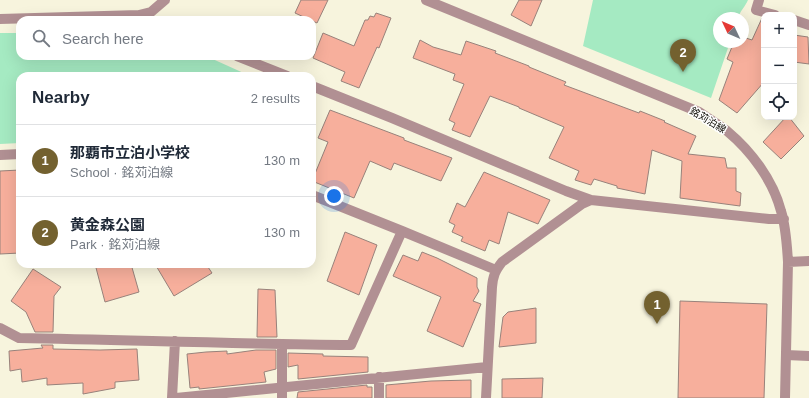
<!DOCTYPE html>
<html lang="en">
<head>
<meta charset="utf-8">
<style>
	body { margin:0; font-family:Arial,"Noto Sans JP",sans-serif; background:#f2f2f3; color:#1f2937 }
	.controls { position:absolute; right:12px; top:12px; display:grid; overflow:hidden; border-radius:8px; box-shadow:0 4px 16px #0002 }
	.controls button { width:36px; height:36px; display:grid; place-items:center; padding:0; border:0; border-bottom:1px solid #e0e1e3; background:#fff; color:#1f2937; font:20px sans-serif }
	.compass { position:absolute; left:713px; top:12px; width:36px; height:36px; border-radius:50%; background:#fff; box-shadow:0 4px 16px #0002; rotate:314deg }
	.you { position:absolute; left:334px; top:196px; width:14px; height:14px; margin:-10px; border:3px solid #fff; border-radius:50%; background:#1a73e8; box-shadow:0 0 0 6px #1a73e833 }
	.badge { display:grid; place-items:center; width:26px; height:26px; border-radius:50%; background:#73612f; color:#fff; font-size:13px; font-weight:700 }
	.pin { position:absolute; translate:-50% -33px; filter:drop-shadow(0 1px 2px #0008) }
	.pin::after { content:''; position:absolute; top:21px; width:14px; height:12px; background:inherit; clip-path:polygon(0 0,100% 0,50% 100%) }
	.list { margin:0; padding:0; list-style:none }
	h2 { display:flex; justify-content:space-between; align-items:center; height:52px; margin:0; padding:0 16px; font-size:17px }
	h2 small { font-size:13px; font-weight:400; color:#747a83 }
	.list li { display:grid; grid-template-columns:26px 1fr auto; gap:12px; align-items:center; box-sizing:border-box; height:72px; padding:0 16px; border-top:1px solid #e0e1e3 }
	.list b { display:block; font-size:15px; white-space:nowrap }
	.list p { margin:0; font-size:13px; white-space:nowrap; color:#747a83 }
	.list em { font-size:13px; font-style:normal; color:#747a83 }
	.icon { flex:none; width:22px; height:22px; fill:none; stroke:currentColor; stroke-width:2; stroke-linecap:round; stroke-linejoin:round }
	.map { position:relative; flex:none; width:809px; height:398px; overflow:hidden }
	.search { position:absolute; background:#fff; box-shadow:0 4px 16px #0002; left:16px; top:16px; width:300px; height:44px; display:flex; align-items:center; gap:10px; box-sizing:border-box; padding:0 14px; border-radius:12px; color:#747a83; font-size:15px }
	.panel { position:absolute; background:#fff; box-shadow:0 4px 16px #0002; left:16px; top:72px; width:300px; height:196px; border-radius:12px }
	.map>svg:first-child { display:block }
	.green { fill:#a5eac2 }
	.building { fill:#f7af9c; stroke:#98827b }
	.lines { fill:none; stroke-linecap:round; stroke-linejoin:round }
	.minor { stroke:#b19093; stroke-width:10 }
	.labels { text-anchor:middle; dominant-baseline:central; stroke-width:3; stroke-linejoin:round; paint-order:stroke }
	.street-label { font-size:10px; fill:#110f08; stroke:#fff }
</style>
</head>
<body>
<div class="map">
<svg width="809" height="398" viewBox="0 0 809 398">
	<rect width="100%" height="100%" fill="#f7f4dd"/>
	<path class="green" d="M593,0H748C745,7 740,11 738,18H719V42H730L711,98L583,46Z
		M0,33H20V56H206L248,75L247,76H20V143L0,144Z"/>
	<path class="building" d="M301,0H328L317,23L295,13Z
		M519,0H542L531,26L511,15Z
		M376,13L391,18L379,48L377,47L359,88L341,81L345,72L313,58L323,33L354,46L365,20H368L370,16L374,17Z
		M762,18L764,19V82L737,113L719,100L733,62L727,59L734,42H743V37L752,40Z
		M794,35L808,37L809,64L794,62Z
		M420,40L433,47L461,55L466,41L496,51L495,53L529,66V67L566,82L564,85L639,113L640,111L665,121L664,122L696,136L688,154L725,158L727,168H736V191L741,193L740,206L680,198L682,161L652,150L645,194L617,188V186L594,179L591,185L575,180L579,171L549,158L564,127L519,108V107L490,96L470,137L452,130L455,123L449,120L464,84L453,80L455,74L413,58Z
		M330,110L404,138V140L452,158L441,181L394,163L391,170L370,161L354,198L312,181L328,142L318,138Z
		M786,117H789L804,136L781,159L763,142Z
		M20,170V202L19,203L20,253L0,254V171Z
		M484,172L550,200L538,224L508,212L499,244L489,240L485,251L461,241L463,237L452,232L455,225L449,222L457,203L465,207Z
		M345,232L377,245L359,295L327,281Z
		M422,252L437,258L477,278V287L479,291L473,301L481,304L463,347L427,331L441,297L393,276L403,255L418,261Z
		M95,264H131L139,292L105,302Z
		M155,264H206L212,273L174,296Z
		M33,269L61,287L54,296L53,332H35L26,312L11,301Z
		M258,289L275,290L277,337H257Z
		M680,301L767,304L764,398H678Z
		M536,308V343L499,347L503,317L508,312Z
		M41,345H53V349L100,350L137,349L139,380L115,382V388L83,394V383L47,385V378L22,382L21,369L10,371L9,351L43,348Z
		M256,350H276V369L264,372L266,382L199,389V387L190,388L187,354L206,352L227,351V354Z
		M288,353L323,354V356L368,357V372L298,379V365L288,367Z
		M543,378L542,398H502V379Z
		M471,380V398H386V385L431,381Z
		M367,385V387H372V398H297L298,392Z"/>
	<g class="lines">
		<path class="minor" d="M426,0L699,112C708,118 718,124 727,131C751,151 773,180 781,211C786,227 787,245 788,262L785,398
			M759,0L756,10L775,15
			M0,19L139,15L151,12L165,0
			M794,20L809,25
			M237,56L287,76
			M312,86L392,118L566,191L591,200
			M0,155L20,154
			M312,195L402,231L496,270
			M788,262L809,261
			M0,328L19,338C130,340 240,344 351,345L402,231
			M786,355L809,356
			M172,398L175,341
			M176,398L487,367
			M282,398V344
			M379,398V377
			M486,398L492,287C493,276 495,271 502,262L582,204L591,200L769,219H784"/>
	</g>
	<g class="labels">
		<g class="street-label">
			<text transform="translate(708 120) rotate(31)">銘苅泊線</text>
		</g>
	</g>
</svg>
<div class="controls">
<button>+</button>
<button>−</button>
<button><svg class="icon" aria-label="locate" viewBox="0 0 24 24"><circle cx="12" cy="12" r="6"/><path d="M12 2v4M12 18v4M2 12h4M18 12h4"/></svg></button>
</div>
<svg class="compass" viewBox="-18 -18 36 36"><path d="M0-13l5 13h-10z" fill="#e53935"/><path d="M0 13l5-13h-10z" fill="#747a83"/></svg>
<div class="you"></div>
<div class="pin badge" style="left:657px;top:324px">1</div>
<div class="pin badge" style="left:683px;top:72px">2</div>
<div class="search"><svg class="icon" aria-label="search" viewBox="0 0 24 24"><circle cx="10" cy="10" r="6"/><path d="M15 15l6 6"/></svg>Search here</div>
<section class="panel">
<h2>Nearby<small>2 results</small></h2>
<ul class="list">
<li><span class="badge">1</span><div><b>那覇市立泊小学校</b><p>School · 銘苅泊線</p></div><em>130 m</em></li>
<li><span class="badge">2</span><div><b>黄金森公園</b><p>Park · 銘苅泊線</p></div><em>130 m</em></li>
</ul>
</section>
</div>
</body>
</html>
